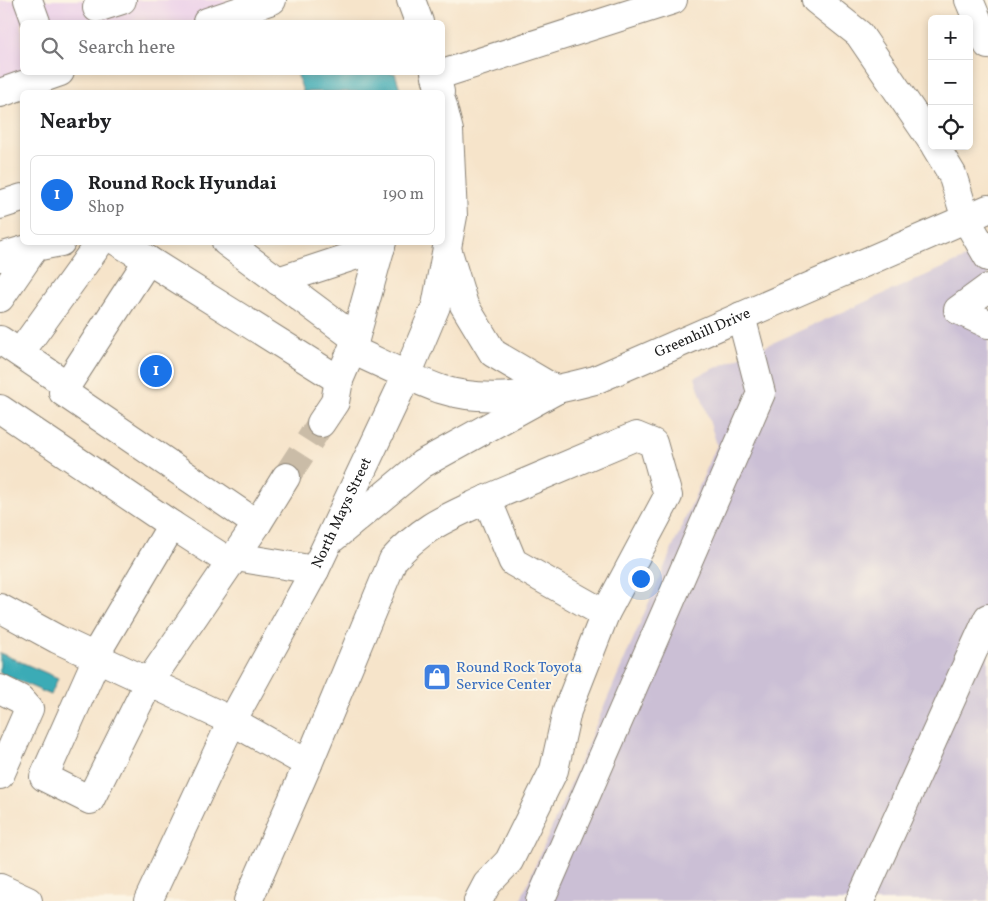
<!DOCTYPE html>
<html lang="en">
<head>
<meta charset="utf-8">
<style>
	body { margin:0; font-family:Vollkorn,serif; background:#f2f2f2; color:#202124 }
	.controls { position:absolute; right:15px; top:15px; display:grid; overflow:hidden; border-radius:8px; box-shadow:0 2px 8px #0003 }
	.controls button { width:45px; height:45px; display:grid; place-items:center; padding:0; border:0; border-bottom:1px solid #e0e0e0; background:#fff; color:#202124; font:25px sans-serif }
	.you { position:absolute; left:640px; top:578px; width:18px; height:18px; margin:-12px; border:4px solid #fff; border-radius:50%; background:#1a73e8; box-shadow:0 0 0 8px #1a73e833 }
	.badge { display:grid; place-items:center; width:32px; height:32px; border-radius:50%; background:#1a73e8; color:#fff; font-size:16px; font-weight:700 }
	.pin { position:absolute; translate:-50% -50%; border:2px solid #fff; box-shadow:0 1px 5px #0006 }
	.list { margin:0; padding:0; list-style:none }
	h2 { display:flex; justify-content:space-between; align-items:center; height:65px; margin:0; padding:0 20px; font-size:21px }
	h2 small { font-size:16px; font-weight:400; color:#757577 }
	.list li { display:grid; grid-template-columns:32px 1fr auto; gap:15px; align-items:center; box-sizing:border-box; height:80px; margin:0 10px 10px; padding:0 10px; border:1px solid #e0e0e0; border-radius:8px }
	.list b { display:block; font-size:19px; white-space:nowrap }
	.list p { margin:0; font-size:16px; white-space:nowrap; color:#757577 }
	.list em { font-size:16px; font-style:normal; color:#757577 }
	.icon { flex:none; width:28px; height:28px; fill:none; stroke:currentColor; stroke-width:2; stroke-linecap:round; stroke-linejoin:round }
	.map { position:relative; flex:none; width:988px; height:901px; overflow:hidden }
	.search { position:absolute; background:#fff; box-shadow:0 2px 8px #0003; left:20px; top:20px; width:425px; height:55px; display:flex; align-items:center; gap:12px; box-sizing:border-box; padding:0 18px; border-radius:8px; color:#757577; font-size:19px }
	.panel { position:absolute; background:#fff; box-shadow:0 2px 8px #0003; left:20px; top:90px; width:425px; height:155px; border-radius:8px }
	.map>svg:first-child { display:block }
	.built { fill:#ecd1ea }
	.industrial { fill:#cbbfd5 }
	.water { fill:#3aabb6; stroke:#2b6469 }
	.lines { fill:none; stroke-linecap:round; stroke-linejoin:round }
	.minor-tunnel { stroke:#cabca7; stroke-width:28; stroke-dasharray:28 14; stroke-linecap:butt }
	.minor-casing { stroke:#898073; stroke-width:30 }
	.major-casing { stroke:#898073; stroke-width:30 }
	.minor { stroke:#fff; stroke-width:28 }
	.major { stroke:#fff; stroke-width:28 }
	.labels { text-anchor:middle; dominant-baseline:central; stroke-width:4; stroke-linejoin:round; paint-order:stroke }
	.street-label { font-size:15px; fill:#1c1c1c; stroke:#fcf5e5 }
	.shop-label { font-size:15px; fill:#366cbe; stroke:#fcf5e5; text-anchor:start }
</style>
</head>
<body>
<div class="map">
<svg width="988" height="901" viewBox="0 0 988 901">
	<rect width="100%" height="100%" fill="#fcf5e5"/>
	<filter id="ink" filterUnits="userSpaceOnUse"><feTurbulence type="fractalNoise" baseFrequency=".02" numOctaves="2"/><feDisplacementMap in="SourceGraphic" scale="10" xChannelSelector="R" yChannelSelector="G"/><feConvolveMatrix kernelMatrix="1 2 1 2 8 2 1 2 1" color-interpolation-filters="sRGB"/></filter>
	<filter id="wash" filterUnits="userSpaceOnUse"><feTurbulence type="fractalNoise" baseFrequency=".0096" numOctaves="4" result="noise"/><feDisplacementMap in="SourceGraphic" scale="20" xChannelSelector="R" yChannelSelector="G"/><feGaussianBlur stdDeviation="1.12" result="paint"/><feColorMatrix in="noise" values="0 0 0 0 0 0 0 0 0 0 0 0 0 0 0 0 0 1.4 0 .05"/><feComposite in="paint" operator="in"/></filter>
	<g filter="url(#wash)">
		<rect width="100%" height="100%" fill="#f6e4ca"/>
		<path class="built" d="M0,0H261L195,22H22V72L0,89Z"/>
		<path class="industrial" d="M988,248V901H520L717,445L695,377Z"/>
		<path class="water" d="M297,73H395L401,92H303Z
			M0,653L58,678L51,695L0,673Z"/>
	</g>
	<g filter="url(#ink)">
		<g class="lines">
			<path class="minor-tunnel" d="M286,477L321,423"/>
			<defs>
				<g id="minor">
					<path d="M28,0L36,22"/>
					<path d="M816,0L859,34L932,141"/>
					<path d="M969,0L988,45"/>
					<path d="M97,8L122,0"/>
					<path d="M207,22L272,0"/>
					<path d="M436,76L673,0"/>
					<path d="M0,93L60,72"/>
					<path d="M935,146L952,174L966,219L988,257"/>
					<path d="M0,205L22,198"/>
					<path d="M118,242L148,260"/>
					<path d="M226,242L355,338"/>
					<path d="M0,257L35,247"/>
					<path d="M278,281L381,247"/>
					<path d="M988,288L958,310L988,324"/>
					<path d="M0,298L35,247L61,242"/>
					<path d="M0,340L67,385L63,392L257,524L149,682L90,800L44,777L97,658"/>
					<path id="s1" d="M352,350C381,363 410,378 440,389C489,405 546,393 595,380L988,209"/>
					<path d="M20,353L100,242"/>
					<path d="M67,385L148,260L339,380"/>
					<path d="M0,409L172,525L94,657"/>
					<path d="M321,423L335,402L339,380L352,350L382,242"/>
					<path d="M487,499L636,436L653,443L668,496L605,614"/>
					<path d="M257,524L286,477"/>
					<path d="M172,525L231,563"/>
					<path d="M236,557L315,570"/>
					<path d="M0,608L57,639L232,721L308,764"/>
					<path d="M0,689L20,699L29,709L0,775"/>
					<path d="M248,901L308,764L393,560C423,526 447,518 487,499L513,562L605,614L567,711L554,770L509,861L487,884L478,901"/>
					<path d="M540,901L761,393L741,316"/>
					<path d="M860,901L988,618"/>
				</g>
				<g id="major">
					<path d="M411,0L419,22"/>
					<path d="M435,72L440,92"/>
					<path d="M448,252L464,305L493,353L556,390"/>
					<path d="M333,538L422,464L556,390"/>
					<path d="M0,888L28,901"/>
					<path id="s2" d="M148,901L232,721L315,570L407,375L436,306L453,216L449,131L442,103"/>
				</g>
			</defs>
			<use href="#minor" class="minor-casing"/>
			<use href="#major" class="major-casing"/>
			<use href="#minor" class="minor"/>
			<use href="#major" class="major"/>
		</g>
	</g>
	<defs>
		<symbol id="shop-square" viewBox="-11 -11 22 22"><rect x="-9" y="-9" width="18" height="18" rx="4" fill="#3f7fe0" stroke="#fcf5e5"/><path d="M-5-2.5h2.3a2.7 3.5 0 0 1 5.4 0H5L5.5 6h-11ZM-1.5-2.5h3a1.5 2.3 0 0 0-3 0Z" fill="#fff"/></symbol>
	</defs>
	<g fill-rule="evenodd">
		<use href="#shop-square" x="421" y="661" width="32" height="32"/>
	</g>
	<g class="labels">
		<g class="street-label">
			<text stroke="none"><textPath href="#s1" startOffset="371">Greenhill Drive</textPath></text>
			<text stroke="none"><textPath href="#s2" startOffset="434">North Mays Street</textPath></text>
		</g>
		<g class="shop-label">
			<text x="456" y="668">Round Rock Toyota<tspan x="456" dy="17">Service Center</tspan></text>
		</g>
	</g>
</svg>
<div class="controls">
<button>+</button>
<button>−</button>
<button><svg class="icon" aria-label="locate" viewBox="0 0 24 24"><circle cx="12" cy="12" r="6"/><path d="M12 2v4M12 18v4M2 12h4M18 12h4"/></svg></button>
</div>
<div class="you"></div>
<div class="pin badge" style="left:156px;top:371px">1</div>
<div class="search"><svg class="icon" aria-label="search" viewBox="0 0 24 24"><circle cx="10" cy="10" r="6"/><path d="M15 15l6 6"/></svg>Search here</div>
<section class="panel">
<h2>Nearby<small></small></h2>
<ul class="list">
<li><span class="badge">1</span><div><b>Round Rock Hyundai</b><p>Shop</p></div><em>190 m</em></li>
</ul>
</section>
</div>
</body>
</html>
